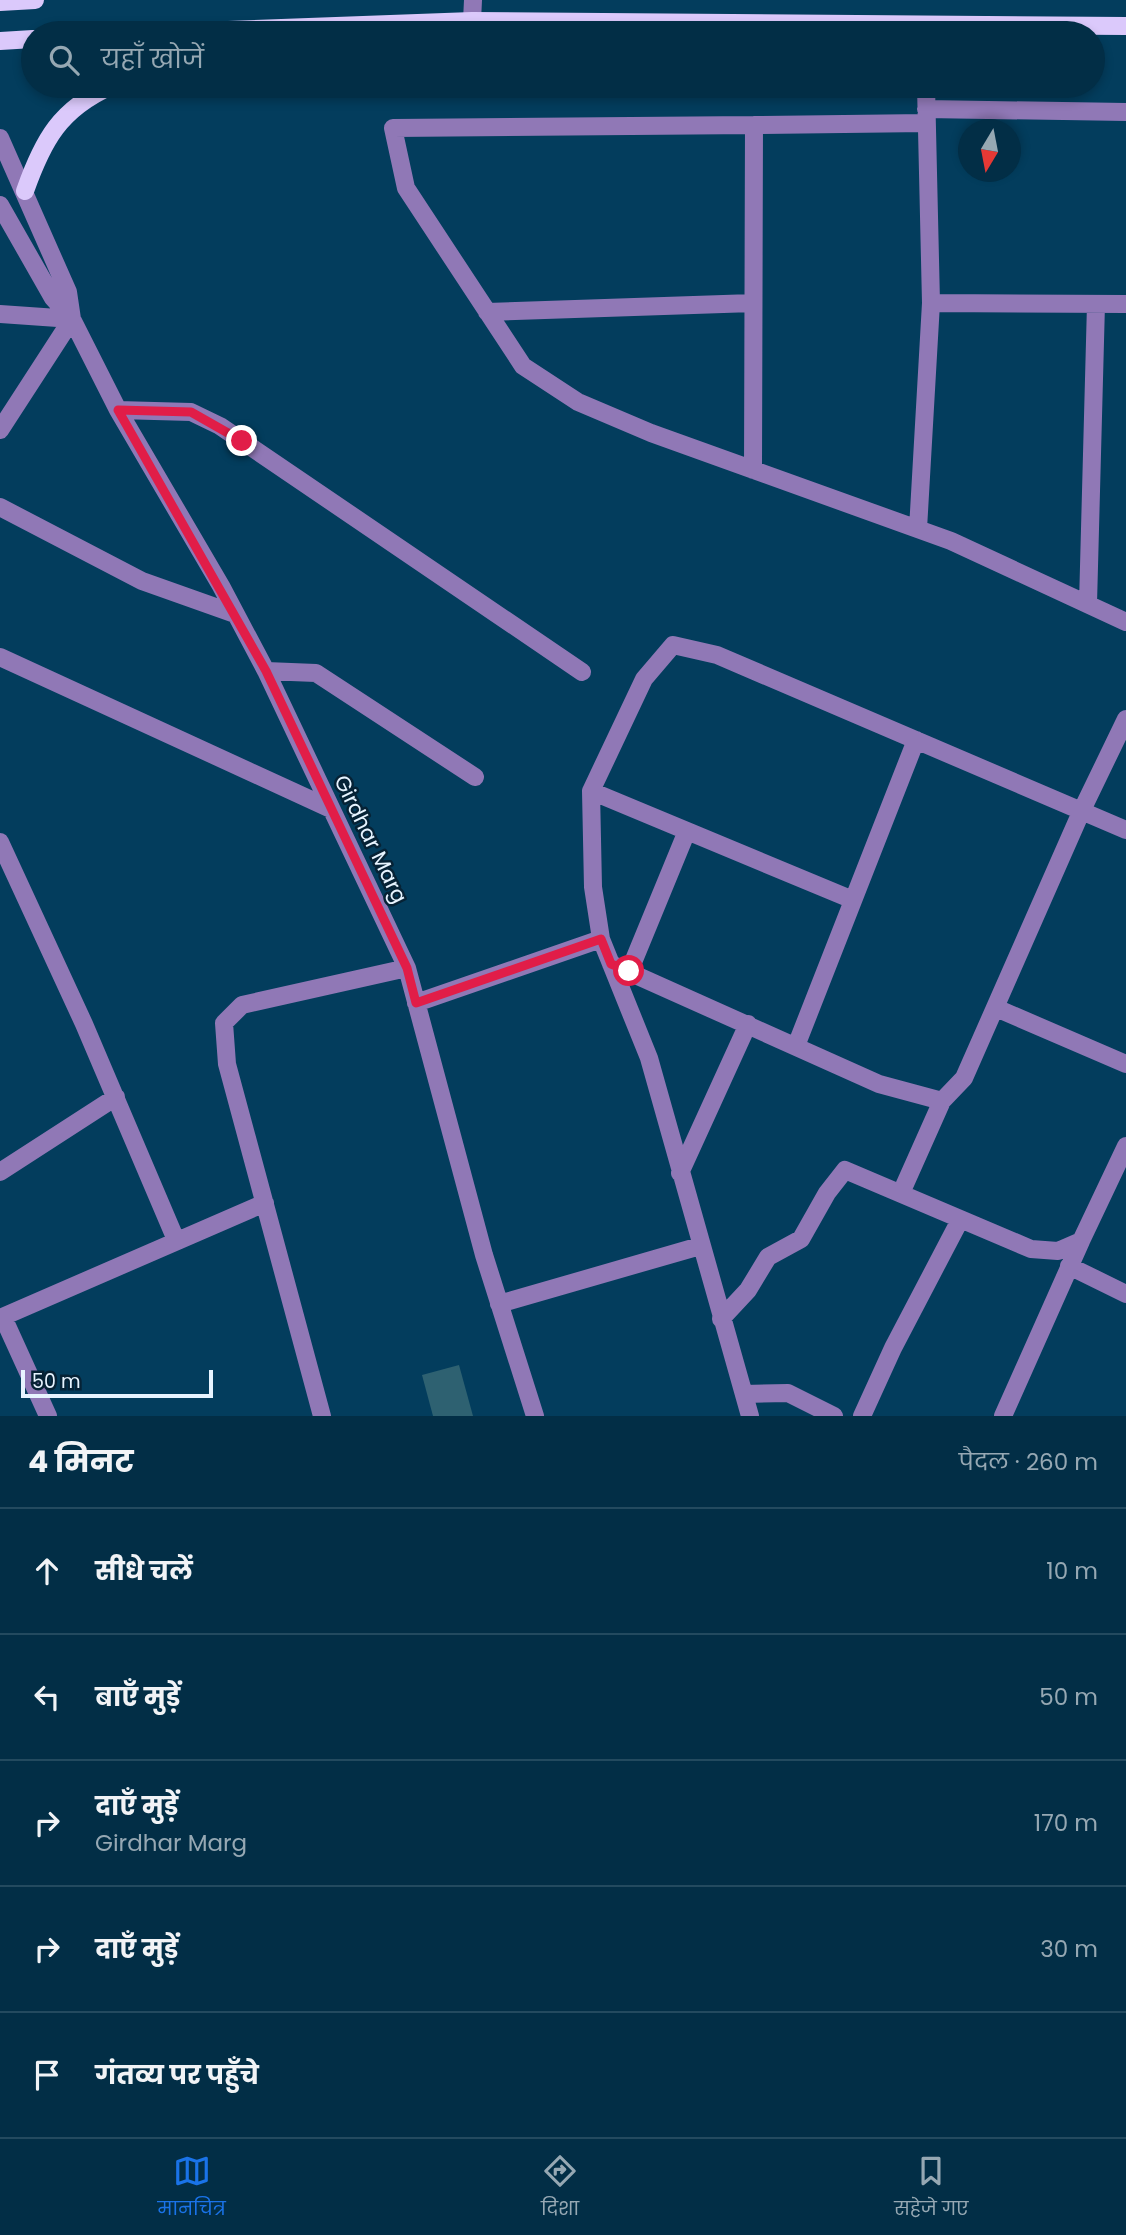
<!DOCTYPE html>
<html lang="hi">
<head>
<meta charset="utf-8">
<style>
	body { margin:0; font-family:Poppins,"Noto Sans Devanagari",sans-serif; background:#103a51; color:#f1f3f6 }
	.compass { position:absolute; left:958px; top:119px; width:63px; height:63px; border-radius:50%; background:#022e46; box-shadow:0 4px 10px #0003; rotate:190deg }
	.scale { position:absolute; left:21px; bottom:18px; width:192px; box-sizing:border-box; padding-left:7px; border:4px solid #e7f4ff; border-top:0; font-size:19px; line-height:24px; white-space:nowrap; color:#e7f4ff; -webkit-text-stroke:5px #062235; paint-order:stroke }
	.stop { position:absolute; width:21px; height:21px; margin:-16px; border:5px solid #e11d48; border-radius:50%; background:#fff }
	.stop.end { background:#e11d48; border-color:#fff; box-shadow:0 2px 7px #0008 }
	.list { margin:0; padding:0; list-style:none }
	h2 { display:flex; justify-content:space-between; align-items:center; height:91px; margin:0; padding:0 28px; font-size:30px }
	h2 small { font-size:23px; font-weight:400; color:#96a8b3 }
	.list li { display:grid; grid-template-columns:46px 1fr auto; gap:21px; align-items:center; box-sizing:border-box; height:126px; padding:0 28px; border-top:2px solid #234a5f }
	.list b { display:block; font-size:26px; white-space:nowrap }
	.list p { margin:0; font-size:23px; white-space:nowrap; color:#96a8b3 }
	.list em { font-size:23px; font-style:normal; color:#96a8b3 }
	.icon { flex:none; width:38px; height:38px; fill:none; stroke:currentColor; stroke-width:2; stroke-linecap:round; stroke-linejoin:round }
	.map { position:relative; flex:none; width:1126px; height:1416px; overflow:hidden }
	.search { position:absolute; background:#022e46; box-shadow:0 4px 10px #0003; left:21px; right:21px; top:21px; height:77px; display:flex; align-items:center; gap:18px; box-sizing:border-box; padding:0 24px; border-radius:38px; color:#96a8b3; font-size:26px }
	.sheet { height:721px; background:#022e46 }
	nav { display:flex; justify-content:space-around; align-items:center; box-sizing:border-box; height:98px; border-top:2px solid #234a5f; background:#022e46; font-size:19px; color:#96a8b3 }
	nav a { display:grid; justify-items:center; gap:4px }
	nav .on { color:#1a73e8 }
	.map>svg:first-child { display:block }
	.building { fill:#2e6171 }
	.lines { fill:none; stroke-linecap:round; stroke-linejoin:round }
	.minor { stroke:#9078b6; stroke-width:18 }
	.major { stroke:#dbc9fb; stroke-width:18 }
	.route { stroke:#e11d48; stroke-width:9 }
	.labels { text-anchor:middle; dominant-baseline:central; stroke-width:5; stroke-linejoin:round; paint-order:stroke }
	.street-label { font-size:21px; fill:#e7f4ff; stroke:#062235 }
</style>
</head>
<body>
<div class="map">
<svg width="1126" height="1416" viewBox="0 0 1126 1416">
	<rect width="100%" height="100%" fill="#033d5d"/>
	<path class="building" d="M459,1365L473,1416H433L422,1375Z"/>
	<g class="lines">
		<path class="minor" d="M472,21L473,0
			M926,109L1126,112
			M754,125L393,128L406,188L523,366L578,402L651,433L951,541L1126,622
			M0,138L68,292L72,319L0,430
			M0,205L53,298L72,319L118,410L221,586L266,671L407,968L484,1255L535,1416
			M931,303L1126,304
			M487,312L753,303
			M0,314L72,319
			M118,410L191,412L220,426L582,672
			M753,470L754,125L926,123
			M0,507L142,581L235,614
			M918,529L931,303L926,86
			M1088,604L1096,304
			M0,657L331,809
			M266,671L316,673L475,777
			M591,791L853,900
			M0,842L84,1024L176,1240
			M601,939L649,1058L750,1416
			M611,964L879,1084L942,1101L964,1078L1082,810L1126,719
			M629,972L687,831
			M416,1003L601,939L593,887L591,791L644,679L673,645L717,655L1126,830
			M996,1008L1126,1064
			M796,1046L916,740
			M0,1172L116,1097
			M680,1173L748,1024
			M901,1193L942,1101
			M1069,1266L1126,1294
			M499,1304L700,1246
			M3,1317L48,1416
			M0,1318L265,1203
			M721,1319L748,1290L768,1257L801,1239L827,1193L845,1170L1031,1249L1058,1251L1081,1241L1126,1146
			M744,1394L788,1393L834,1416
			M322,1416L227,1064L224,1023L242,1005L407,968
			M862,1416L893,1348L960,1220
			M1003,1416L1081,1241"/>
		<path class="major" d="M0,2L35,0
			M144,33L472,21L1126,26
			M0,41L33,39
			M25,191C43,140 60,109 111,86"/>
	</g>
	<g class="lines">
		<path class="route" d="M242,441L191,412L118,410L266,671L407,968L416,1003L601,939L611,964L629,971"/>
	</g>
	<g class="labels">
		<g class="street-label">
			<text transform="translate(371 839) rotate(64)">Girdhar Marg</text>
		</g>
	</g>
</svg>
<svg class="compass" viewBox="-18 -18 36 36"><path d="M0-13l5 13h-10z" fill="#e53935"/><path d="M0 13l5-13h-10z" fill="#96a8b3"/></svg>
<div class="scale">50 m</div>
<div class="stop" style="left:629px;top:971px"></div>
<div class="stop end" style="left:242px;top:441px"></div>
<div class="search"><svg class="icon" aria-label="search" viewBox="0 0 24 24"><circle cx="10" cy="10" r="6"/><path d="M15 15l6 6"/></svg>यहाँ खोजें</div>
</div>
<section class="sheet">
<h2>4 मिनट<small>पैदल · 260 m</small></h2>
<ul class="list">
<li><svg class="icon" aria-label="ahead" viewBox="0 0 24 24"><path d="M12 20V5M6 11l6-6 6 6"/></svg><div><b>सीधे चलें</b></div><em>10 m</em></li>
<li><svg class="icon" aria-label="left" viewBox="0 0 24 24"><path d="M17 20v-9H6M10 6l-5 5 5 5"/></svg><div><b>बाएँ मुड़ें</b></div><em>50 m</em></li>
<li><svg class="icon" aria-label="right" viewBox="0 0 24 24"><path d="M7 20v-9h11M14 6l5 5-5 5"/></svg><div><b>दाएँ मुड़ें</b><p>Girdhar Marg</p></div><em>170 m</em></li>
<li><svg class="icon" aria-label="right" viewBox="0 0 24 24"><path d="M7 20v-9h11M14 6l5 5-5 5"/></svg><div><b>दाएँ मुड़ें</b></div><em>30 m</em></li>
<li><svg class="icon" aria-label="arrive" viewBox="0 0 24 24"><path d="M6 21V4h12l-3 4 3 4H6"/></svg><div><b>गंतव्य पर पहुँचे</b></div></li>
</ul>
</section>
<nav>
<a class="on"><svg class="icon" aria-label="map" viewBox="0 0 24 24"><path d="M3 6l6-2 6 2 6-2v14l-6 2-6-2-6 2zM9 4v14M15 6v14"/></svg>मानचित्र</a>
<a><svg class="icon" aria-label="directions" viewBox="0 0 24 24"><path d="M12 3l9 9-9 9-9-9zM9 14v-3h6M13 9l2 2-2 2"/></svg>दिशा</a>
<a><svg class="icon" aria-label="saved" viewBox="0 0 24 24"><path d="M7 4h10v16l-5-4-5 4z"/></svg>सहेजे गए</a>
</nav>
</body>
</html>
